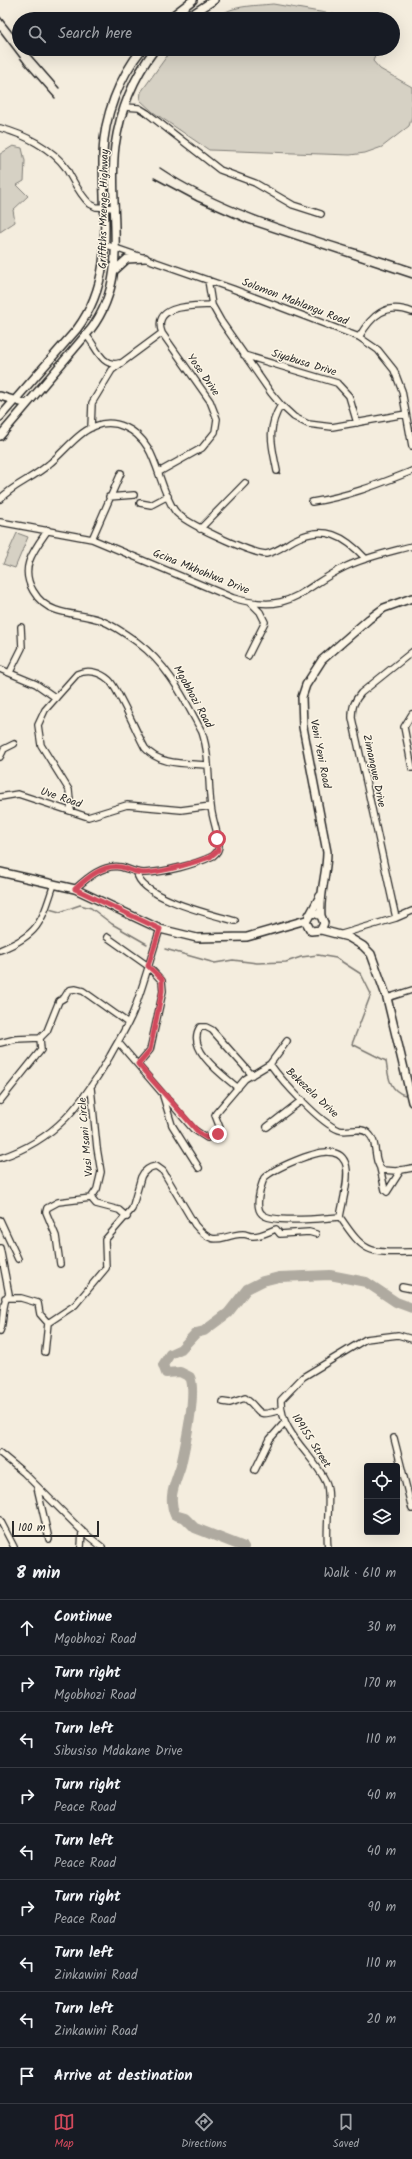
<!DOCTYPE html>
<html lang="en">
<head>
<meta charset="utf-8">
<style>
	body { margin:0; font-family:Kalam,sans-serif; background:#20242c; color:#f1f3f6 }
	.controls { position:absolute; right:12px; bottom:12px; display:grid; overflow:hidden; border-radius:4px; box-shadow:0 4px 16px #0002 }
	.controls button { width:36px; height:36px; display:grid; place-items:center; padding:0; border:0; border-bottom:1px solid #363941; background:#171b24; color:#f1f3f6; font:20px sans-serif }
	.scale { position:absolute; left:12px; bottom:10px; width:87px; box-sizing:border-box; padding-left:4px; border:2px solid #2b2b2b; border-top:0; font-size:11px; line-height:14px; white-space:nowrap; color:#2b2b2b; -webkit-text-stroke:3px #fcf5e5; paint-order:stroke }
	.stop { position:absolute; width:12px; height:12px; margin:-9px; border:3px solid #d1495b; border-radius:50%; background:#fff }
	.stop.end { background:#d1495b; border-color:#fff; box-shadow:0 1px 4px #0008 }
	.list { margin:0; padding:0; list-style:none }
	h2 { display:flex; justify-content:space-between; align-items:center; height:52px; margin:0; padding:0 16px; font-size:17px }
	h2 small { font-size:13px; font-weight:400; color:#9ea1a6 }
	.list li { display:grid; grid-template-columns:26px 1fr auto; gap:12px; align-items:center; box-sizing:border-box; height:56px; padding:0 16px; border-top:1px solid #363941 }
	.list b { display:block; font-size:15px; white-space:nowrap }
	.list p { margin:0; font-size:13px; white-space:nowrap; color:#9ea1a6 }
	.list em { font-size:13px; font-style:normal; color:#9ea1a6 }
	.icon { flex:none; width:22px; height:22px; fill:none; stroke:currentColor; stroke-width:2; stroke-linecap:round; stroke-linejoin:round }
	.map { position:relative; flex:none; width:412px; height:1547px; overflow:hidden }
	.search { position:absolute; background:#171b24; box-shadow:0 4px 16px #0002; left:12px; right:12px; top:12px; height:44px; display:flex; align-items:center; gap:10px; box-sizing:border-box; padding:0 14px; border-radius:22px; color:#9ea1a6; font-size:15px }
	.sheet { height:556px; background:#171b24 }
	nav { display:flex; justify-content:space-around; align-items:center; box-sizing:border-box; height:56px; border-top:1px solid #363941; background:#171b24; font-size:11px; color:#9ea1a6 }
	nav a { display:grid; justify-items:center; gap:2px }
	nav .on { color:#d1495b }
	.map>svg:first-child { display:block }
	.green { fill:#d6d1c4; stroke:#807e78 }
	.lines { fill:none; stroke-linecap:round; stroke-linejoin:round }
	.stream { stroke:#7a7771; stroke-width:1.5 }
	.river { stroke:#afaaa0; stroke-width:10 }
	.minor-casing { stroke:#2b2b2b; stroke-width:8 }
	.tertiary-casing { stroke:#2b2b2b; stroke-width:10 }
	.minor { stroke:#fcf5e5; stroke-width:5.5 }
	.tertiary { stroke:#fcf5e5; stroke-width:7 }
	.rail { stroke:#2b2b2b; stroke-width:1.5 }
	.route { stroke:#d1495b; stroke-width:5 }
	.labels { text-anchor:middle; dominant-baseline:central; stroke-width:3; stroke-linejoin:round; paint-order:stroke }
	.street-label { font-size:11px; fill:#2b2b2b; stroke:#fcf5e5 }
</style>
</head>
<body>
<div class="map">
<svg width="412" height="1547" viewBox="0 0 412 1547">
	<rect width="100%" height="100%" fill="#f4edde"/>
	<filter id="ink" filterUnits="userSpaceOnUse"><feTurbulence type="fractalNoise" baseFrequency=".025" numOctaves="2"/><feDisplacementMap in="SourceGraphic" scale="8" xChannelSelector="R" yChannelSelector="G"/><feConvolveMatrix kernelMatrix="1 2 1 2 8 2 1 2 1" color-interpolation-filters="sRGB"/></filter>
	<g filter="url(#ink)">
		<path class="green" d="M273,4L361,19H215C230,5 253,6 273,4Z
			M172,49H378L373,61L380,69L412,87V116L409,126L382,147L365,153L350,155L209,150L153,112L140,100L141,92Z
			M13,146L22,148L25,161L24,181L17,185L28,196L13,210L15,222L0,232V154Z
			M17,533L28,537L15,568L3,564Z"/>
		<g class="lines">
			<path class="stream" d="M49,909L60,912L80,905L91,908L112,924L147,944
				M165,949L215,963L233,960L257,963L286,962L301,957L318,955L336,958L361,974L371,994L352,1044L386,1061C388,1075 389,1091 405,1095"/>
			<path class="river" d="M244,1547L195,1528L185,1518L175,1515C167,1496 176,1482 181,1465C185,1447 197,1392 190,1377L180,1372L166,1373L163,1365L170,1354L181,1349L196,1333L204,1331L228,1313L247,1289L263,1281L279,1277L330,1275L366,1282L396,1302L412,1308"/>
			<defs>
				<path id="minor" d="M125,107L139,108L147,113L220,170L255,183L293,205L321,214
					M0,128C23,134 52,148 66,168C73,180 79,194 90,204L96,207L115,208
					M104,244L233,289L359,337L378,350L394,370L402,391L412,446
					M208,280L212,305L221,321L271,393L281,405L294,417L308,424L332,427L406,414
					M86,335C96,345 101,368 119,363
					M359,337C372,315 386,302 412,312
					M244,355L337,383L349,396L357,423
					M91,428L92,403L112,370L162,333
					M277,471C272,445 266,430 281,405
					M159,472L202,448L215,432L217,419L210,401L162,333C151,304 194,306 212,305
					M109,497L134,495
					M0,499C14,484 34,478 49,464C64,452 77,433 95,426C105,422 116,423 125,427C159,442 156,484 175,511C184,523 250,553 266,554C277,552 285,545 294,540C324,524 345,536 366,559
					M312,502C347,497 379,484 412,471
					M140,503L151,505L168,496
					M0,522L92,539L233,598C292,615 298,590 345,567C366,557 390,552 412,546
					M200,529L245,483
					M48,530C41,540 33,550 29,562C23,581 37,604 56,610C70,615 86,615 100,620C113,625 126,634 137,642C169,666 183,697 202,732C210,756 208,781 211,806C212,819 218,832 219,845C219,850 217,853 213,856C194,865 166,872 144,873C136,873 129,869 121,867C103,864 87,878 75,889
					M92,539L121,473
					M248,656L265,622L260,612L251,603
					M0,669L36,684L56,698
					M10,672L22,648L21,627
					M412,714L404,727L412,768
					M0,757L4,749L14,744
					M0,797L18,794L88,817L127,805L181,810L211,806
					M71,811L69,790L41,745L38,725L45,710L77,674C88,669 100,672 109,680C118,688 137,734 145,748C160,766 187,763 208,765
					M137,873C140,898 214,915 235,921
					M396,918L352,718C352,707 354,701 361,693L412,652
					M342,934L396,918L412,911
					M107,937L148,966L162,981L163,991L150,1050L138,1064
					M0,950C39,935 42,921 54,884
					M387,998L412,990
					M118,1042L193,1129L207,1138L218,1134L220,1128L215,1115L216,1113L245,1079L270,1064L287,1041
					M0,1043L16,1039L40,1038
					M270,1064C282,1081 320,1123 339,1130C348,1133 360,1126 368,1133C379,1142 372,1160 382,1170L396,1171L412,1168
					M238,1088C224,1076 185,1049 200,1027H206L212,1030L252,1075
					M163,1096L172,1125L199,1168
					M0,1101L41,1050L40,1038L47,1031L59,1001L64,998L69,990L75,989L83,991L128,1023
					M267,1127L302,1100
					M0,1158C56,1140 82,1104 110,1056C118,1041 128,1026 134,1010C144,984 151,956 160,929
					M380,1168L385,1190L387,1192L401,1170
					M91,1198L96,1204L119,1210L127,1217
					M340,1217C324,1218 272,1224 262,1214C254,1207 261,1186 264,1178C274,1168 313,1152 327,1152C335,1152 342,1155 345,1162C351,1174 342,1204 340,1217C365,1254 368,1253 412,1252
					M0,1220L18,1259
					M0,1248L9,1294C1,1302 5,1320 0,1331
					M60,1264L56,1236L46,1212L47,1208L58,1202L91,1198L97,1189L101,1172L97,1148L91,1088
					M402,1287L412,1289
					M5,1298H21L38,1303L40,1314L48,1323L45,1352
					M48,1323L75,1305L106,1268L105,1240L132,1209L141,1177C144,1170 150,1167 156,1166L163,1171L195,1225C215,1249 220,1235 243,1234C246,1234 249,1236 252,1236C259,1237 270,1231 276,1229L280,1234L309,1232L316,1234
					M223,1402L230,1403L245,1398C264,1412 253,1418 281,1410
					M394,1438L412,1509
					M0,1453L24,1473L82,1531L102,1547
					M255,1470L270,1439L285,1422
					M37,1487L49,1539
					M0,1520L14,1547
					M81,1547L82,1531
					M328,1547C325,1532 332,1494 326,1482C313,1454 280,1433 281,1400L303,1377L366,1339L398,1335L412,1339"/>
				<path id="tertiary" d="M168,19L193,0
					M185,19L214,0
					M115,270L127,259L145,258
					M0,396L27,404
					M0,417L77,329C117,275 102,215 103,153C104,116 119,78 142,49
					M0,436L91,329C132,275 107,208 115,146C120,111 134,77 155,49
					M0,872L75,889L160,929L197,938L247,937L306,920
					M309,915L314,913L321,916L324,923L321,930L311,931L306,922L320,896
					M321,916C319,894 327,874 327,852L303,727L302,697L306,685L322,660L369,619L384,608L412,598
					M321,930L348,937L363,946L371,954L387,998L412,1102"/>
			</defs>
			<use href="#minor" class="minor-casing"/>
			<use href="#tertiary" class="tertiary-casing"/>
			<use href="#minor" class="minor"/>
			<use href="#tertiary" class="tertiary"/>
			<path class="rail" d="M0,17L19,41
				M0,31L25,64L55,98
				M25,49L59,88
				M160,168C233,217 328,239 412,267
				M154,178L197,201L247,223L412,278"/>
		</g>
	</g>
	<g class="lines" filter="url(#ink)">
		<path class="route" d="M217,839L218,850L210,857C190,864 166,872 144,873C136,873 129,869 121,867C103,864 87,878 75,889L160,929L148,966L162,979V991L150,1050L138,1064L200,1134L207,1138L218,1134"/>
	</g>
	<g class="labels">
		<g class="street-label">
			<text transform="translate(104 209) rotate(-89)">Griffiths Mxenge Highway</text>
			<text transform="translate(295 302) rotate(21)">Solomon Mahlangu Road</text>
			<text transform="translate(304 363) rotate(17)">Siyabusa Drive</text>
			<text transform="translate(203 375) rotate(55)">Yose Drive</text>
			<text transform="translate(201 572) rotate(22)">Gcina Mkhohlwa Drive</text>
			<text transform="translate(193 697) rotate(61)">Mgobhozi Road</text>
			<text transform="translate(320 754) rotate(79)">Veni Yeni Road</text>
			<text transform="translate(374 771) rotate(78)">Zimangwe Drive</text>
			<text transform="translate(61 798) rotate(19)">Uve Road</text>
			<text transform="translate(312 1093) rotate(43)">Bekezela Drive</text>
			<text transform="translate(86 1137) rotate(-95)">Vusi Msani Circle</text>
			<text transform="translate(311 1441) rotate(57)">109155 Street</text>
		</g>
	</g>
</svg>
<div class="controls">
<button><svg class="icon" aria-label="locate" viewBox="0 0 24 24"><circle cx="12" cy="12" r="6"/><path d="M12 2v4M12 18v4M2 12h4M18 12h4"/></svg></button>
<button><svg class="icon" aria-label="layers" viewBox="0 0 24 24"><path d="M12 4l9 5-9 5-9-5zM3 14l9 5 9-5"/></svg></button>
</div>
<div class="scale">100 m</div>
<div class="stop" style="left:217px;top:839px"></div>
<div class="stop end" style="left:218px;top:1134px"></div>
<div class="search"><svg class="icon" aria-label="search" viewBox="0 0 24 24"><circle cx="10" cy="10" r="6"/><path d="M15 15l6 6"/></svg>Search here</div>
</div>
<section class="sheet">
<h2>8 min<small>Walk · 610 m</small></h2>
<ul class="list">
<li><svg class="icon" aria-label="ahead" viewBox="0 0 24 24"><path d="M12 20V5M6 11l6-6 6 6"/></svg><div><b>Continue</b><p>Mgobhozi Road</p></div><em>30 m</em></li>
<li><svg class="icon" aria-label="right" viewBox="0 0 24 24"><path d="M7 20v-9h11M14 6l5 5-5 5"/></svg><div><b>Turn right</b><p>Mgobhozi Road</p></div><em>170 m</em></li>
<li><svg class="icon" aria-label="left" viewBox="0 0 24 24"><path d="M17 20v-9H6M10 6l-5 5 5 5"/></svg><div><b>Turn left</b><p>Sibusiso Mdakane Drive</p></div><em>110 m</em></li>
<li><svg class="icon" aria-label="right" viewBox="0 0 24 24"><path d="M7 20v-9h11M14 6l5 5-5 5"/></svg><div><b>Turn right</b><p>Peace Road</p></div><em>40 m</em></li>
<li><svg class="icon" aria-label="left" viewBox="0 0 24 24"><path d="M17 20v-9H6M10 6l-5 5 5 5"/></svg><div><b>Turn left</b><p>Peace Road</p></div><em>40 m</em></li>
<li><svg class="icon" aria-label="right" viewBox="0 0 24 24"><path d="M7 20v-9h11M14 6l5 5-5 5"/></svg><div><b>Turn right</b><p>Peace Road</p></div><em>90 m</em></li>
<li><svg class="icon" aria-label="left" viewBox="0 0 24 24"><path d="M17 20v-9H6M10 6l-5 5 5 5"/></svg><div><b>Turn left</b><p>Zinkawini Road</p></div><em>110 m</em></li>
<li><svg class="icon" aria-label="left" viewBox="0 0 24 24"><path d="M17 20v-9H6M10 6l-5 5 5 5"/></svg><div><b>Turn left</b><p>Zinkawini Road</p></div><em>20 m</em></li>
<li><svg class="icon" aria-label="arrive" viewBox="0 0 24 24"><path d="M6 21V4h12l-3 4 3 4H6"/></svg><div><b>Arrive at destination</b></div></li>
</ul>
</section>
<nav>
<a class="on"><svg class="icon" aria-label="map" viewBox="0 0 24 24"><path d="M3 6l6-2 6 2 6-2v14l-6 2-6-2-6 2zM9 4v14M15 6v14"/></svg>Map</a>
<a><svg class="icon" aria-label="directions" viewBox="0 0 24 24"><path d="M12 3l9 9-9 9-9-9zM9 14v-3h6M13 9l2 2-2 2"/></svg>Directions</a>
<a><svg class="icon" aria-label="saved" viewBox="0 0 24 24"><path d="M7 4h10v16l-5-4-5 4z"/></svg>Saved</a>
</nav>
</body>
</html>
